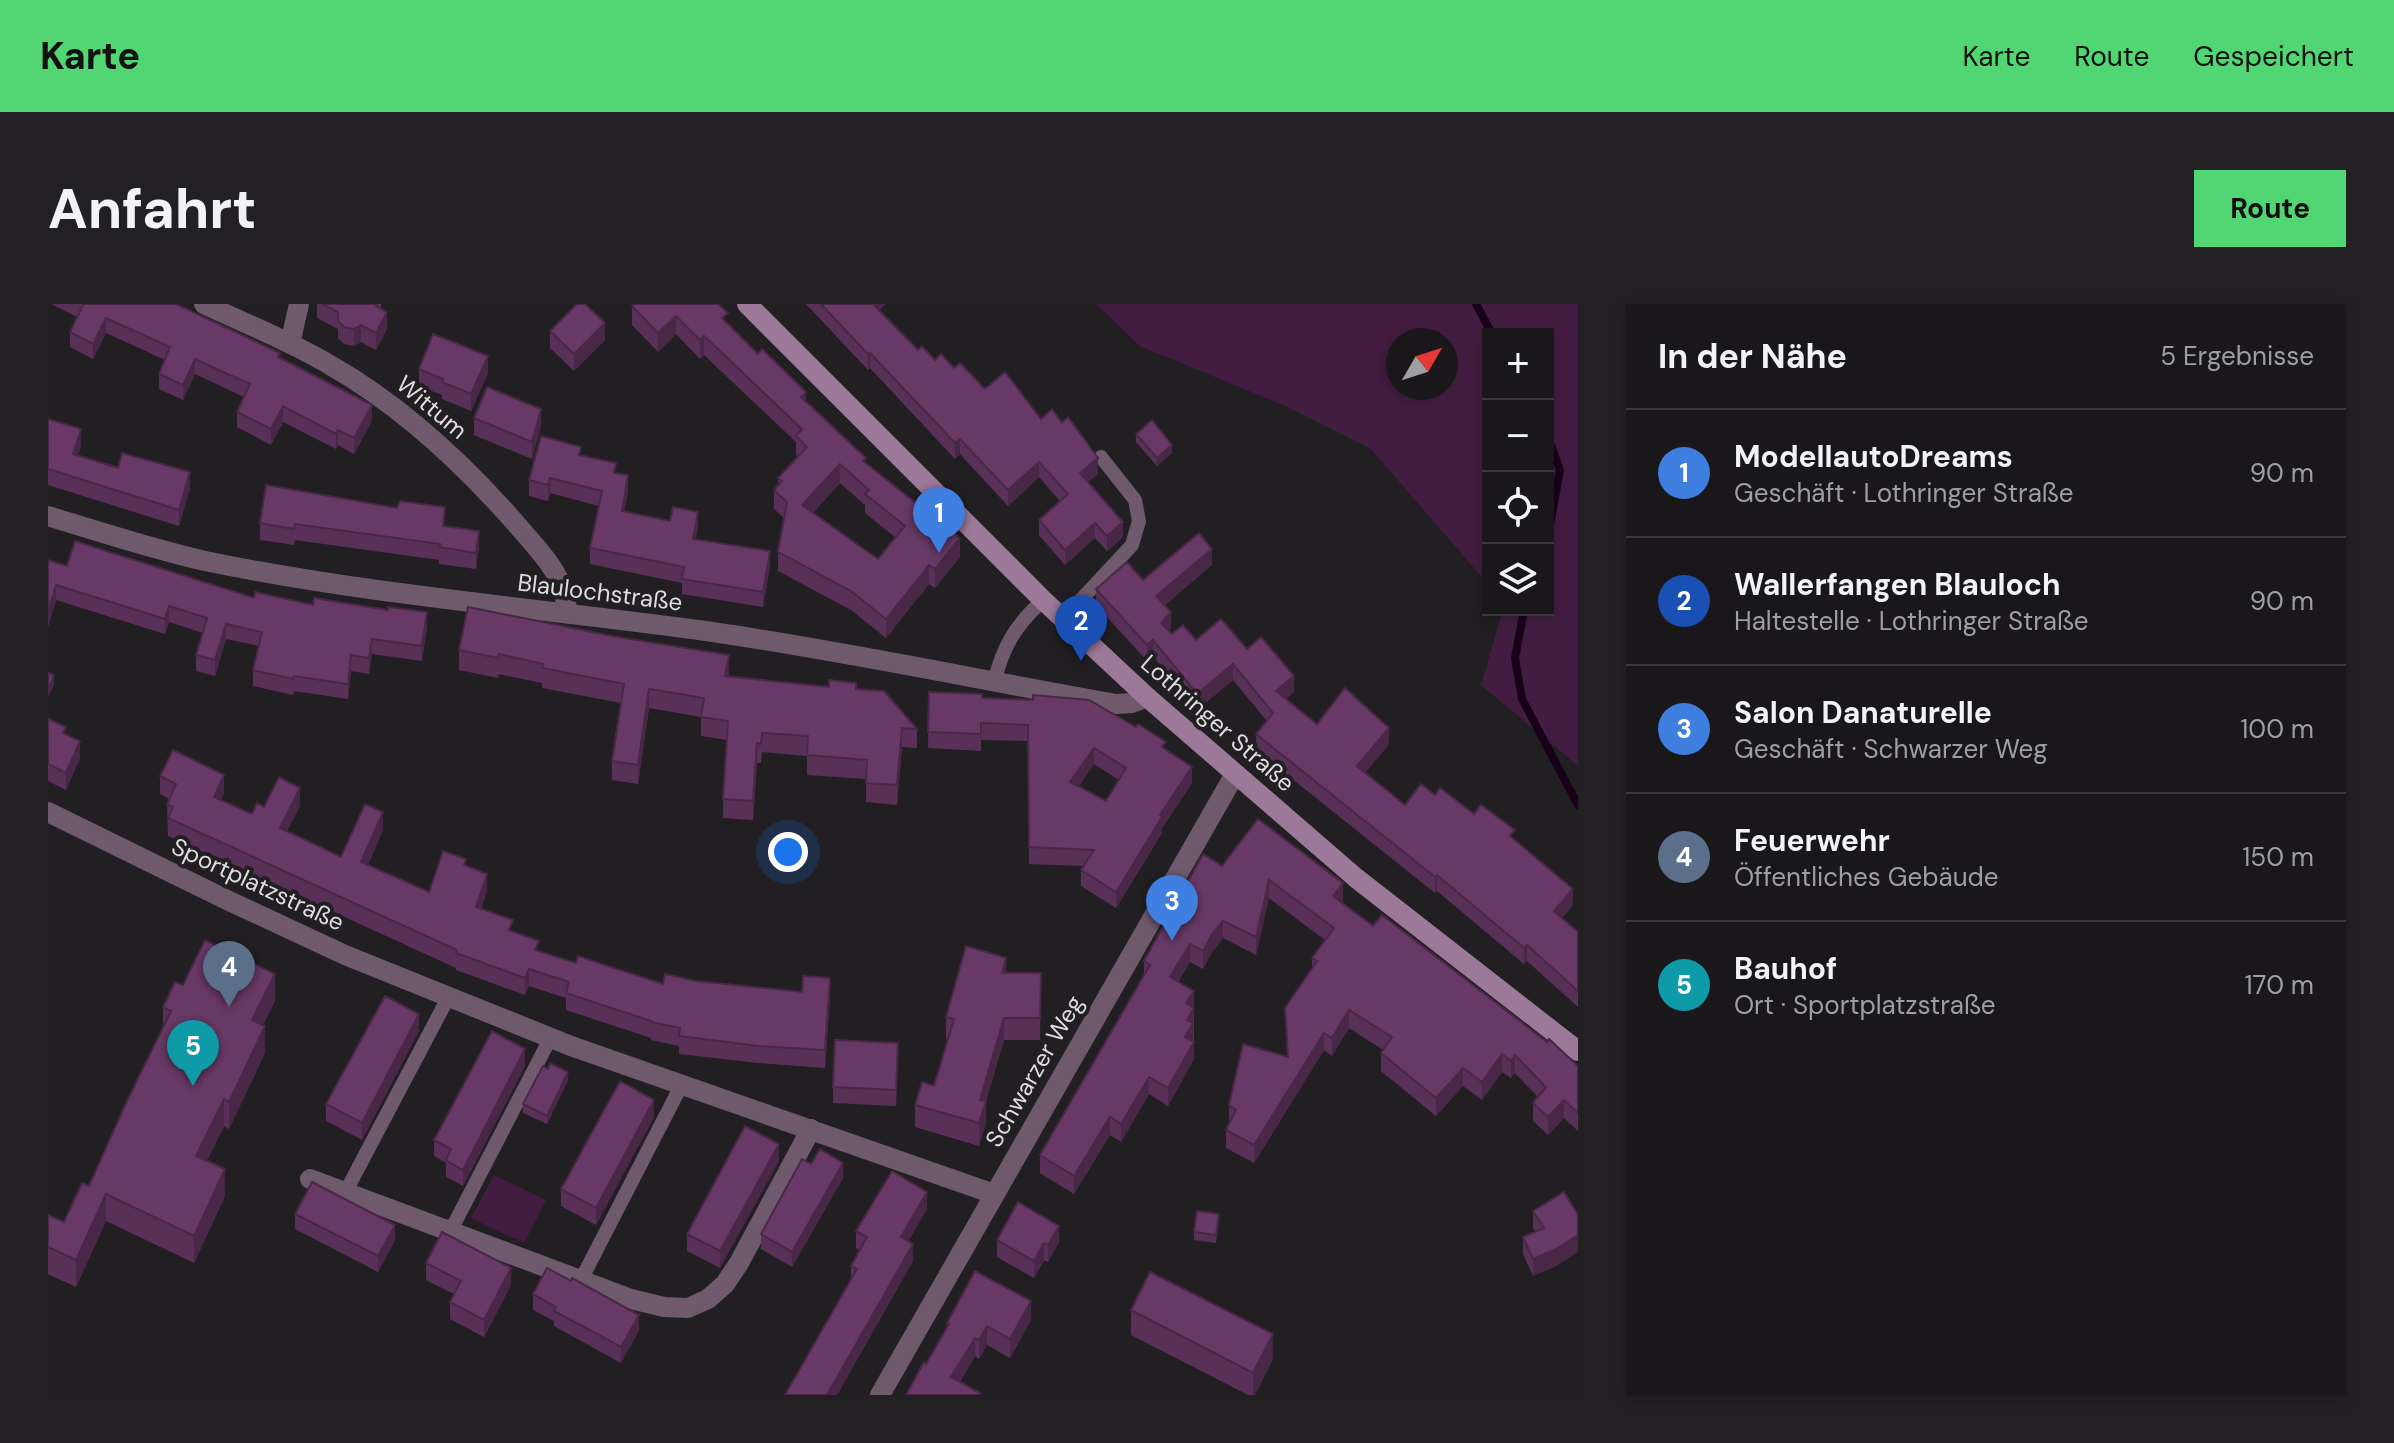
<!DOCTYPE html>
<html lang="de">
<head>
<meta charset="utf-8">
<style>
	body { margin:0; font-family:"DM Sans",sans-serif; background:#232023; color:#f1f3f6 }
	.controls { position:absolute; right:24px; top:24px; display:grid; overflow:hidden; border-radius:0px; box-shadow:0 4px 12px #0003 }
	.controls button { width:72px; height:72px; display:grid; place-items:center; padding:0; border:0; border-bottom:2px solid #383639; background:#1a171a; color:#f1f3f6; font:40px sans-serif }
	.compass { position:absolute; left:1338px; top:24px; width:72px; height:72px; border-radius:50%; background:#1a171a; box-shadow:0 4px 12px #0003; rotate:51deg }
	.you { position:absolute; left:740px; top:548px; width:28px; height:28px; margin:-20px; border:6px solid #fff; border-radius:50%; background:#1a73e8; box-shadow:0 0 0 12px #1a73e833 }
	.badge { display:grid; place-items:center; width:52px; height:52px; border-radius:50%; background:#52d673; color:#fff; font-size:26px; font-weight:700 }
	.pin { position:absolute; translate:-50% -66px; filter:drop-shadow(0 2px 4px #0008) }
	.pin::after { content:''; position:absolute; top:42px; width:28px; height:24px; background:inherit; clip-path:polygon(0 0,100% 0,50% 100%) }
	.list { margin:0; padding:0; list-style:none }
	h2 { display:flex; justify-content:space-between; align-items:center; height:104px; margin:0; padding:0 32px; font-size:34px }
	h2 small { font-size:26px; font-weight:400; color:#9f9fa2 }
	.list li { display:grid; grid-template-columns:52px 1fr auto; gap:24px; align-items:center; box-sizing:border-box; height:128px; padding:0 32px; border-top:2px solid #383639 }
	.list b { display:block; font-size:30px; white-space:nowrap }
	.list p { margin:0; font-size:26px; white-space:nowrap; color:#9f9fa2 }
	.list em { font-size:26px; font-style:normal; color:#9f9fa2 }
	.icon { flex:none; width:44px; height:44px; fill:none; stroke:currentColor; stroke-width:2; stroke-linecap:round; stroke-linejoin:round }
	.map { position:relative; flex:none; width:1530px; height:1091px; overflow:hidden; border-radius:0px }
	header { display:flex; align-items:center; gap:48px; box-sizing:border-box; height:112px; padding:0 40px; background:#52d673; color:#111 }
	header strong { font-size:38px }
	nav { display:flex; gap:44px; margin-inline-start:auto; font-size:28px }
	.intro { display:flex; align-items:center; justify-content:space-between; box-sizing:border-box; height:192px; padding:0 48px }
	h1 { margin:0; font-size:56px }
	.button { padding:20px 36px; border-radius:0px; background:#52d673; color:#111; font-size:28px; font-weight:700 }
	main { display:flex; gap:48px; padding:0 48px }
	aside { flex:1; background:#1a171a; border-radius:0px; box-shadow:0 4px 12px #0003 }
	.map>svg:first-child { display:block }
	.green { fill:#431d41; fill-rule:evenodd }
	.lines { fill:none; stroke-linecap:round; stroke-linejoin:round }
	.stream { stroke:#190019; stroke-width:8 }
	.lane { stroke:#6f596d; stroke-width:14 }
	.street { stroke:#6f596d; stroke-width:20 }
	.secondary { stroke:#9c7999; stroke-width:20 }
	.wall { fill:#593158; fill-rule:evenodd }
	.shaded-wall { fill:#492847 }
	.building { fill:#683966; stroke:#492847; stroke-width:2; fill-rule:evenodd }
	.labels { text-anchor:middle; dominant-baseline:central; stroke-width:8; stroke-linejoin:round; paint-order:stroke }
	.street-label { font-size:24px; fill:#dedcde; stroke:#221f22 }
</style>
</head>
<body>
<header>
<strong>Karte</strong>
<nav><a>Karte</a><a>Route</a><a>Gespeichert</a></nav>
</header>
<div class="intro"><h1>Anfahrt</h1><a class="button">Route</a></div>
<main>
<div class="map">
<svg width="1530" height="1091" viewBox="0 0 1530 1091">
	<rect width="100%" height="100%" fill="#221f22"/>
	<path class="green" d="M1048,0H1530V462L1433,381L1455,306H1500V30H1440V280L1322,144L1240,103L1092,42ZM1398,36V84H1350V36Z
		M446,871L498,896L476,939L423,914Z"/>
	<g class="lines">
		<path class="stream" d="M1428,0L1444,30
			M1500,133L1512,166L1500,231
			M1476,306L1467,354L1474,395L1530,501"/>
		<path class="lane" d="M1015,315L1084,241L1091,217L1087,196L1053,153
			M946,379C955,342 967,322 995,296
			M297,889L401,692
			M402,928L503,733
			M533,976L634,780"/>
		<path class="street" d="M156,0C198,20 242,37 282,61C354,102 416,160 470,222C493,249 519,273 519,310
			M242,40L251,0
			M0,212C52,228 104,245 157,257C322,291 491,304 658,327C796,347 932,376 1068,400L1084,399L1099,393
			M0,508L179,596L297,651L523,742L946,890
			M262,875L583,995L616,1003L640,1004L660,995L677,980L691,959L763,825
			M832,1091L1187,470"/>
		<path class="secondary" d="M699,0L995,296L1099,393L1308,574L1530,747"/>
	</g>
	<path class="wall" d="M3,0H128L232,54L324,117L306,150L290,141L288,145L235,118L223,141L189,123V108L196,93L147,70L135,96L111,85V70L117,56L58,29L45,55L22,43V28L29,13Z
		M269,0H333V5L339,25L328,46L313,38L306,42L296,40L290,34V25L269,14Z
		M758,0H838L831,6L870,46L887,56L906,64L937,85L993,115L1050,170L1040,178L1075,233L1059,247L1047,234L1017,261L991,231V216L1012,197L991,173L960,202L912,150L907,155L822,64L820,66Z
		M584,2L680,20L912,253L887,284L881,280L838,334L803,306L730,267V248L736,214L726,205V186L730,181V174L750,153L748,151V138L656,51L652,55L628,30L610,48L584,21ZM792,179L817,201V209L847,233L830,255L765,209Z
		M502,27L557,36L526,67L502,44Z
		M371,65L440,69L423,107L394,95V91L371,82Z
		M426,114L493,122L484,155L426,131Z
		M0,115L33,141L30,151L142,184L131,222L0,181Z
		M1088,130L1124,149L1109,162L1088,138Z
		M533,151L568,169L580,187L576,208L650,224L647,235L722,263L715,303L634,290V279L542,260V244L551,202L502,189L500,197L481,192V176Z
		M212,219L397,222L431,243L428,265L391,260V256L247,236L246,241L212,236Z
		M0,256L19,262L379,323L374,357L324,350L321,370L303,367L300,395L246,387L245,391L205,382V366L211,342L178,335L167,372L148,367V351L155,329L121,318L117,330L8,296L0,323Z
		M1164,261L1117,301L1123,324L1120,326L1124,330L1148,336L1199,345L1246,388L1238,395L1269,420L1341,440L1317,469L1357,501L1387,491L1426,510L1467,536L1525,601L1514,614L1530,628V703L1479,657L1476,660L1389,587L1387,589L1208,446V430L1219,417L1185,376L1149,406L1105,352L1099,357L1048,301V285L1095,276Z
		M411,346L808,385L869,425V444L854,443L849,501L818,498V475L759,471V452L714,448L713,459H709L705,516L675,514V495L679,436L653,432V413L601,404L590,480L564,476V457L573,399L494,384V379L451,370L450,374L411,366Z
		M881,388L934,394L1118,446L1144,479L1114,524V529L1068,604L1033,582V566L1036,562L981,560L980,437L933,436V447L880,444ZM1046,460L1071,476L1058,497L1031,482Z
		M0,415L18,430L32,454L18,486L0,477Z
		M112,472L176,489L173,496L204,510L216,503L252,502L239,527L293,553L335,526L320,561L381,588L418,562L439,587L433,605L491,647L528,659L615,680L648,677L782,692L777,764L710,759L631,750V742L603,736V734L518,706V694L481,682L477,691L408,666V664L120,532L119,500L121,495L112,490Z
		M1174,562L1295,597L1294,598L1325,622L1530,762V827L1516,814L1500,831L1485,817V799L1490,793L1467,769L1463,774L1454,768L1434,796L1415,782L1388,812L1333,767V749L1335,746L1301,724L1284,752L1276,746L1206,859L1178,844V826L1181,819V801L1239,753L1237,704L1264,665V654L1277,636L1221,594L1208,651L1175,634L1164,648L1155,665L1142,658L1130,678L1146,687V755L1120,802L1101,790L1073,838L1062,831L1026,890L992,869V851L1096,672V657Z
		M958,669H993L992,736H956L938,797V819L931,842L867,823V801L886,782L900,736L898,735V713Z
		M135,681L227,697L215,721L217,749L181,825L176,822L159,857L177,892L146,959L58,917L28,983L0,970V911L16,918L41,882L115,724V703Z
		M371,727L314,836L278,817V800Z
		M850,755L848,802L785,799V783Z
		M477,762L415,882L398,873V859L386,852V836Z
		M500,765L520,776L499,820L475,809V800Z
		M606,813L548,921L513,902V885Z
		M731,857L672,964L639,947V930Z
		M763,860L795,874L744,963L713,945V930Z
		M879,905L860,937L865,957L789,1091H737L803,977V962L811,946L808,944V927Z
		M1485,907L1530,911L1508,962L1485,972L1475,950V933L1488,928L1485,924Z
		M247,910L347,936L330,968L247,925Z
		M1171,919L1168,939L1146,936V928Z
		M949,936L1011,938L1000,958L996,956L986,974L949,953Z
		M378,959L463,981L436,1033L402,1015V998L406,990L378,976Z
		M485,990L591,1026L573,1059L506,1022V1017L485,1006Z
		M1083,1006L1225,1055L1207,1091H1200L1083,1031Z
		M983,1016L962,1054L939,1041L931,1055L927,1052L912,1078L932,1091L878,1060L899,1023V1019Z"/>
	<path class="shaded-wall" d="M823,0H838L823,14Z
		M339,8V25L328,46V29Z
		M628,12V30L610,48V29Z
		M58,14V29L45,55V40Z
		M557,19V36L526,67V50Z
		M313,21V38L306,42V25Z
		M656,32V51L652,55V36Z
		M822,49V64L820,66V50Z
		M440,52V69L423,107V90Z
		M147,55V70L135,96V81Z
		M758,88V107L753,93Z
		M324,101V117L306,150V134Z
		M235,102V118L223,141V125Z
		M493,105V122L484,155V138Z
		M33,125V141L25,166V150Z
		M290,126V141L288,145V130Z
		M912,135V150L907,155V139Z
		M1124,141V149L1109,162V154Z
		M1050,154V170L1032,184V169Z
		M991,158V173L960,202V186Z
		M792,160V179L754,220V201Z
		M142,168V184L131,222V206Z
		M580,171V187L574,223V207Z
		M502,174V189L500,197V181Z
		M650,208V224L645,251V235Z
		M1075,218V233L1059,247V232Z
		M1047,219V234L1017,261V246Z
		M431,227V243L428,265V249Z
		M912,234V253L887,284V265Z
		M1164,245V261L1108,308V292Z
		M722,247V263L715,303V288Z
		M881,261V280L838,334V315Z
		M8,281V296L0,323V308Z
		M121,302V318L117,330V315Z
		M379,308V323L374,357V342Z
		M1123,308V324L1113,335V319Z
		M178,320V335L167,372V356Z
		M324,335V350L321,370V354Z
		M1105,336V352L1099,357V341Z
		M303,351V367L300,395V380Z
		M681,351V370L677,392V372Z
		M1185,360V376L1149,406V390Z
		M6,371V380L0,394V386Z
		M1246,372V388L1228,403V387Z
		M601,385V404L590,480V461Z
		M854,424V443L849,501V481Z
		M1341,424V440L1309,478V462Z
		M32,437V454L18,486V469Z
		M709,439V459L705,516V497Z
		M1046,444V460L1022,494V478Z
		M1144,463V479L1114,524V529L1068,604V588L1112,511Z
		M176,471V489L166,510V493Z
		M252,484V502L232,541V524Z
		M335,508V526L313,576V558Z
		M439,570V587L428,621V603Z
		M1389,571V587L1387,589V573Z
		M1221,576V594L1208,651V633Z
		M1295,579V597L1285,610V592Z
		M1525,585V601L1506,623V607Z
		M1175,617V634L1164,648L1155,665V647L1164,630Z
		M1142,640V658L1122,690V673Z
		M1479,641V657L1476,660V644Z
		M958,654V676L954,669Z
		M481,665V682L477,691V674Z
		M227,670V697L204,742V716Z
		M782,674V692L777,764V746Z
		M1146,687L1145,737L1137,750L1138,699Z
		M1301,706V724L1284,752V734Z
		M371,710V727L314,836V819Z
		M956,714V736L938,797V819L931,842L932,796Z
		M217,722V749L181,825V798Z
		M1276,729V746L1206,859V841Z
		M1146,738V755L1120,802V784Z
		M477,745V762L415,882V866Z
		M1454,750V768L1434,796V778Z
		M1467,751V769L1463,774V757Z
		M1415,764V782L1388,812V794Z
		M520,768V776L499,820V812Z
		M1101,773V790L1073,838V820Z
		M176,795V822L148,879V852Z
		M606,796V813L548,921V904Z
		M1516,796V814L1500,831V813Z
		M1062,813V831L1026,890V872Z
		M731,840V857L672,964V947Z
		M795,859V874L744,963V948Z
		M177,865V892L146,959V932Z
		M879,888V905L853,950V933Z
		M58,890V917L28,983V956Z
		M347,921V936L330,968V952Z
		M1011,922V938L1000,958V941Z
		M1530,931V948L1508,962L1485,972V955Z
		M996,939V956L986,974V957Z
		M865,940V957L789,1091H779Z
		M463,964V981L436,1033V1016Z
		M983,997V1016L962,1054V1035Z
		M591,1011V1026L573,1059V1043Z
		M939,1022V1041L931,1055V1036Z
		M1225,1030V1055L1207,1091H1205V1069Z
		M927,1034V1052L904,1091L903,1073Z"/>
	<path class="building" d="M34,0H128L232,49L230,53L324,101L306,134L290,126L288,130L235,102L223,125L189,108L202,80L147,55L135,81L111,70L122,43L58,14L45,40L22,28L35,1Z
		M274,0H329L328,2L339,8L328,29L313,21L306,25L296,23L290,17V8Z
		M529,0H537L557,19L526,50L502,27Z
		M587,0H670L680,9L674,14L710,50L714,45L758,88L753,93L818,154L815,157L912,234L887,265L881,261L838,315L803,287L730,248L739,198L726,186L734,177L730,174L759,143L748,132L754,125L656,32L652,36L628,12L610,29L584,2ZM792,160L821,186L817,190L857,222L830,255L754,201Z
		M773,0H825L870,46L874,42L887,56L893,50L906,64L912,59L937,85L957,68L993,115L1004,105L1014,119L1020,113L1050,154L1032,169L1075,218L1059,232L1047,219L1017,246L991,216L1020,190L991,158L960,186L912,135L907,139L822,49L820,50Z
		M385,30L440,52L423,90L394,78L395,75L371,65Z
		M439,83L493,105L484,138L426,114Z
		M0,115L33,125L25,150L70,164L74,149L142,168L131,206L0,165Z
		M1104,116L1124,141L1109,154L1088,130Z
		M493,132L533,143L531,151L568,159L566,169L580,171L574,207L622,217L625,203L650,208L645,235L722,247L715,288L634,275L636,263L542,244L554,187L502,174L500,181L481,176Z
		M218,181L349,204L352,197L397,203L395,222L431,227L428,249L391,243L392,240L247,220L246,225L212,219Z
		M1151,229L1164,245L1108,292L1123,308L1113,319L1124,330L1135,321L1148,336L1173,315L1199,345L1213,333L1246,372L1228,387L1269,420L1297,384L1341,424L1309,462L1357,501L1373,480L1387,491L1392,484L1426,510L1433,501L1467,526L1462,532L1525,585L1506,607L1530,628V687L1479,641L1476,644L1389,571L1387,573L1208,430L1225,409L1185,360L1149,390L1105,336L1099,341L1048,285L1079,258L1095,276Z
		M27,237L206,294L207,288L265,301L266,294L340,306V303L379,308L374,342L324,335L321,354L303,351L300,380L246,372L245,375L205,366L214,328L178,320L167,356L148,351L159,314L121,302L117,315L8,281L0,308V256L19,262Z
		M420,303L564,332L681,351L677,372L781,383V376L808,379V385L836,387L869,425L854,424L849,481L818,479L819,456L759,451L760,432L714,429L713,440L709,439L705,497L675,495L680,417L653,413L656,394L601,385L590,461L564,457L576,380L494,364L495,360L451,350L450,354L411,346Z
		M0,369L6,371L0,386Z
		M881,388L934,390V394L985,396V391L1041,396L1088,423L1090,420L1118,438L1114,443L1144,463L1112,511L1114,513L1068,588L1033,566L1046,546L981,543L980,421L933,419V430L880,428ZM1046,444L1078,464L1058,497L1022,478Z
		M0,415L18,423L15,429L32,437L18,469L0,460Z
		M125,446L176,471L166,493L204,510L209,499L216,503L231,473L252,484L232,524L293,553L317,500L335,508L313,558L381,588L395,547L418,555L416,561L439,570L428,603L465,616L461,626L491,637L487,646L528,659L530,652L615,680L617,670L648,677L754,688L755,672L782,674L777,746L710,742L631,732L632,724L603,718V717L518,689L521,678L481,665L477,674L408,649L409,646L120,514L125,503L119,500L128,480L112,472Z
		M1210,515L1295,579L1285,592L1325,622L1334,611L1499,738L1501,735L1530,762V809L1516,796L1500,813L1485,799L1498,783L1467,751L1463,757L1454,750L1434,778L1415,764L1388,794L1333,749L1344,733L1301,706L1284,734L1276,729L1206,841L1178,826L1188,806L1181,801L1195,740L1240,753L1237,704L1269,657L1264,654L1286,624L1221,576L1208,633L1175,617L1164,630L1155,647L1142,640L1122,673L1146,687L1138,699L1146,704L1139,716L1145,719L1137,733L1146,738L1120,784L1101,773L1073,820L1062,813L1026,872L992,851L1102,661L1096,657L1155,550L1174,562Z
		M157,636L227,670L204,716L217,722L181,798L176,795L148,852L177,865L146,932L58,890L28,956L0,943V911L16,918L34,879L41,882L79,797L123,707L115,703L127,678L135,681Z
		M918,642L958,654L954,669H993L992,714H956L932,796L938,797L931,819L867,801L874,778L886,782L906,715L898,713Z
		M337,692L371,710L314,819L278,800Z
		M444,727L477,745L415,866L398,856L403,845L386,836Z
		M787,736L850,739L848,786L785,783Z
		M502,759L520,768L499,812L475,800L495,762L500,765Z
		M572,777L606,796L548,904L513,885Z
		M697,822L731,840L672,947L639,930Z
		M772,845L795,859L744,948L713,930L754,855L763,860Z
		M844,867L879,888L853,933L865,940L779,1091H737L809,965L803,962L819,933L808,927Z
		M264,878L347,921L330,952L247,910Z
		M1516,888L1530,911V931L1508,945L1485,955L1475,933L1496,924L1485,907Z
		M970,898L1011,922L1000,941L996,939L986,957L949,936Z
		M1149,907L1171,910L1168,931L1146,928Z
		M394,928L463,964L436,1016L402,998L413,977L378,959Z
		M499,964L523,977L524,974L591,1011L573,1043L506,1007L508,1003L485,990Z
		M927,967L983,997L962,1035L939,1022L931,1036L927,1034L903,1073L932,1089L931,1091H858L876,1058L878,1060L901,1020L899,1019Z
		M1102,968L1225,1030L1205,1069L1083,1006Z"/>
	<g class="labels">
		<g class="street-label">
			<text transform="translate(384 103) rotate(40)">Wittum</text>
			<text transform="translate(552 288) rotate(7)">Blaulochstraße</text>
			<text transform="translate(1170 419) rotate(41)">Lothringer Straße</text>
			<text transform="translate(210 580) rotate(25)">Sportplatzstraße</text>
			<text transform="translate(986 767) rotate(-60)">Schwarzer Weg</text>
		</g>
	</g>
</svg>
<div class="controls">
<button>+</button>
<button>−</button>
<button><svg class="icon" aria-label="locate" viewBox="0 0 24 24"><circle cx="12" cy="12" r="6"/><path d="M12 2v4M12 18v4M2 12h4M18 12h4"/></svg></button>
<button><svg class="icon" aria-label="layers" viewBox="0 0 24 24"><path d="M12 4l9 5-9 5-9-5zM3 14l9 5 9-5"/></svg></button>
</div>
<svg class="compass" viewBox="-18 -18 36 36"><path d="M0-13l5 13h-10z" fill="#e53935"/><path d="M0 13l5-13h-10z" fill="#9f9fa2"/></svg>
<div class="you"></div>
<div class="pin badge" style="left:891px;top:249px;background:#3f7fe0">1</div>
<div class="pin badge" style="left:1033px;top:357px;background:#1a4fb4">2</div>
<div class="pin badge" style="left:1124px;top:637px;background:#3f7fe0">3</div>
<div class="pin badge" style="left:181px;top:703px;background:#5c6f8a">4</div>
<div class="pin badge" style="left:145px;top:782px;background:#0f9aa8">5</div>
</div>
<aside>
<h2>In der Nähe<small>5 Ergebnisse</small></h2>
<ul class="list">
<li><span class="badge" style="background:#3f7fe0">1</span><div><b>ModellautoDreams</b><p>Geschäft · Lothringer Straße</p></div><em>90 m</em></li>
<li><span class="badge" style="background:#1a4fb4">2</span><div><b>Wallerfangen Blauloch</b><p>Haltestelle · Lothringer Straße</p></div><em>90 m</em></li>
<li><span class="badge" style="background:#3f7fe0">3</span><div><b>Salon Danaturelle</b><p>Geschäft · Schwarzer Weg</p></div><em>100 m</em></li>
<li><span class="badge" style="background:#5c6f8a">4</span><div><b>Feuerwehr</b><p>Öffentliches Gebäude</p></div><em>150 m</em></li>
<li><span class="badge" style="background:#0f9aa8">5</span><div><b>Bauhof</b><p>Ort · Sportplatzstraße</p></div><em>170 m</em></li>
</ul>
</aside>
</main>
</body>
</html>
